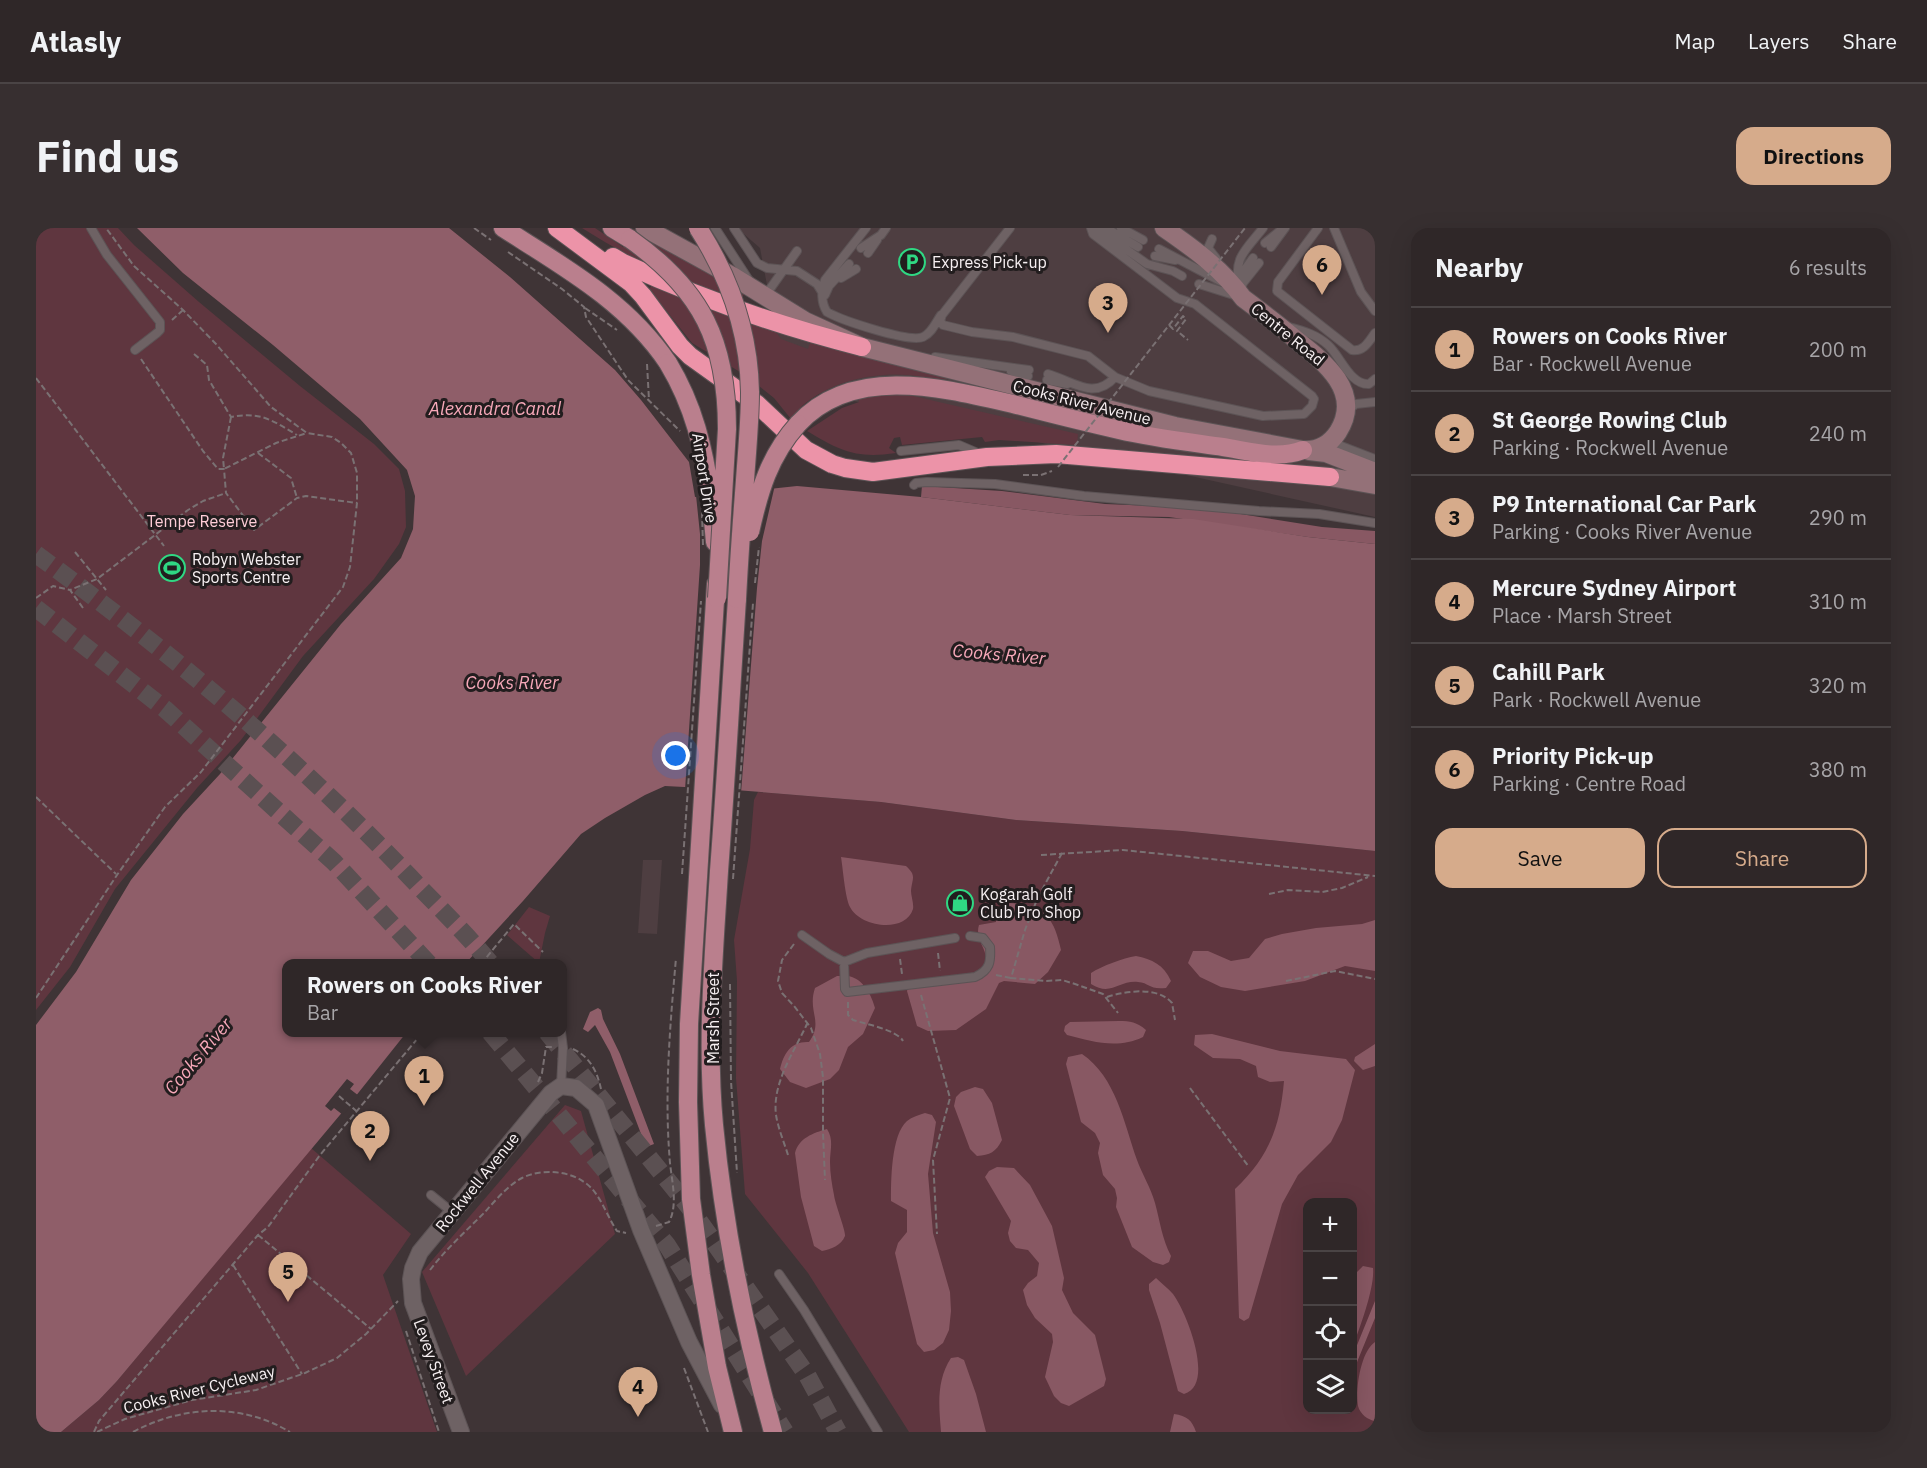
<!DOCTYPE html>
<html lang="en">
<head>
<meta charset="utf-8">
<style>
	body { margin:0; font-family:"IBM Plex Sans",sans-serif; background:#372f30; color:#f1f3f6 }
	.controls { position:absolute; right:18px; bottom:18px; display:grid; overflow:hidden; border-radius:12px; box-shadow:0 6px 24px #0002 }
	.controls button { width:54px; height:54px; display:grid; place-items:center; padding:0; border:0; border-bottom:2px solid #4a4445; background:#2f2728; color:#f1f3f6; font:30px sans-serif }
	.you { position:absolute; left:640px; top:528px; width:21px; height:21px; margin:-15px; border:4px solid #fff; border-radius:50%; background:#1a73e8; box-shadow:0 0 0 9px #1a73e833 }
	.badge { display:grid; place-items:center; width:39px; height:39px; border-radius:50%; background:#d6ab8b; color:#111; font-size:20px; font-weight:700 }
	.pin { position:absolute; translate:-50% -50px; filter:drop-shadow(0 2px 3px #0008) }
	.pin::after { content:''; position:absolute; top:32px; width:21px; height:18px; background:inherit; clip-path:polygon(0 0,100% 0,50% 100%) }
	.popup { position:absolute; left:246px; top:731px; width:285px; height:78px; box-sizing:border-box; display:grid; place-content:center; border-radius:12px; background:#2f2728; filter:drop-shadow(0 2px 4px #0005); font-size:20px; white-space:nowrap; color:#a7a5a8 }
	.popup b { font-size:22px; color:#f1f3f6 }
	.popup::after { content:''; position:absolute; left:50%; top:100%; margin-left:-12px; border:12px solid transparent; border-top-color:#2f2728 }
	.list { margin:0; padding:0; list-style:none }
	h2 { display:flex; justify-content:space-between; align-items:center; height:78px; margin:0; padding:0 24px; font-size:26px }
	h2 small { font-size:20px; font-weight:400; color:#a7a5a8 }
	.list li { display:grid; grid-template-columns:39px 1fr auto; gap:18px; align-items:center; box-sizing:border-box; height:84px; padding:0 24px; border-top:2px solid #4a4445 }
	.list b { display:block; font-size:22px; white-space:nowrap }
	.list p { margin:0; font-size:20px; white-space:nowrap; color:#a7a5a8 }
	.list em { font-size:20px; font-style:normal; color:#a7a5a8 }
	.actions { display:flex; gap:12px; padding:18px 24px }
	.actions a { flex:1; padding:14px 0; border:2px solid #d6ab8b; border-radius:18px; text-align:center; font-size:21px; color:#d6ab8b }
	.actions .main { background:#d6ab8b; color:#111 }
	.icon { flex:none; width:33px; height:33px; fill:none; stroke:currentColor; stroke-width:2; stroke-linecap:round; stroke-linejoin:round }
	.map { position:relative; flex:none; width:1339px; height:1204px; overflow:hidden; border-radius:18px }
	header { display:flex; align-items:center; gap:36px; box-sizing:border-box; height:84px; padding:0 30px; background:#2f2728; border-bottom:2px solid #4a4445 }
	header strong { font-size:28px }
	nav { display:flex; gap:33px; margin-inline-start:auto; font-size:21px }
	.intro { display:flex; align-items:center; justify-content:space-between; box-sizing:border-box; height:144px; padding:0 36px }
	h1 { margin:0; font-size:42px }
	.button { padding:15px 27px; border-radius:18px; background:#d6ab8b; color:#111; font-size:21px; font-weight:700 }
	main { display:flex; gap:36px; padding:0 36px }
	aside { flex:1; background:#2f2728; border-radius:18px; box-shadow:0 6px 24px #0002 }
	.map>svg:first-child { display:block }
	.built { fill:#4e3e41 }
	.green { fill:#5f363f; fill-rule:evenodd }
	.forest { fill:#885863 }
	.water { fill:#8f5e69 }
	.pier { fill:#3f3436 }
	.lines { fill:none; stroke-linecap:round; stroke-linejoin:round }
	.highway-tunnel { stroke:#5b5052; stroke-width:18; stroke-dasharray:18 9; stroke-linecap:butt }
	.lane-casing { stroke:#5c5355; stroke-width:10 }
	.street-casing { stroke:#5c5355; stroke-width:18 }
	.secondary-casing { stroke:#5c5355; stroke-width:20 }
	.primary-casing { stroke:#5c5355; stroke-width:20 }
	.highway-casing { stroke:#5c5355; stroke-width:20 }
	.path { stroke:#7a7173; stroke-width:2; stroke-dasharray:6 3; stroke-linecap:butt }
	.lane { stroke:#6e6264; stroke-width:8 }
	.street { stroke:#6e6264; stroke-width:16 }
	.secondary { stroke:#947178; stroke-width:18 }
	.primary { stroke:#ba7f8d; stroke-width:18 }
	.highway { stroke:#ec93a8; stroke-width:18 }
	.primary-bridge-casing { stroke:#5c5355; stroke-width:20; stroke-linecap:butt }
	.path-bridge { stroke:#7a7173; stroke-width:2; stroke-dasharray:6 3; stroke-linecap:butt }
	.primary-bridge { stroke:#ba7f8d; stroke-width:18 }
	.labels { text-anchor:middle; dominant-baseline:central; stroke-width:6; stroke-linejoin:round; paint-order:stroke }
	.poi-label { font-size:16px; fill:#f7f0f2; stroke:#221d1e; text-anchor:start }
	.street-label { font-size:16px; fill:#f7f0f2; stroke:#221d1e }
	.park-label { font-size:16px; fill:#fecdd7; stroke:#221d1e }
	.water-label { font-size:18px; font-style:italic; fill:#f7a8b9; stroke:#221d1e }
</style>
</head>
<body>
<header>
<strong>Atlasly</strong>
<nav><a>Map</a><a>Layers</a><a>Share</a></nav>
</header>
<div class="intro"><h1>Find us</h1><a class="button">Directions</a></div>
<main>
<div class="map">
<svg width="1339" height="1204" viewBox="0 0 1339 1204">
	<rect width="100%" height="100%" fill="#3f3436"/>
	<path class="built" d="M701,0H1339V289L750,158L724,20Z
		M607,632H626L621,706L602,705Z"/>
	<path class="green" d="M0,0H82L98,17L163,74L264,158L338,216L363,241L369,263L370,299L363,316L338,351L267,428L205,512L161,560L79,661L34,739L0,782Z
		M546,0H559L587,19L598,1L710,62L704,74C648,57 595,31 546,0Z
		M618,55L737,100L745,111L772,121L775,112L916,150C902,153 888,149 874,147C839,144 799,152 771,174C765,178 760,185 755,191L738,170L709,147L656,115L613,61Z
		M864,165L1042,206L1041,217L963,212L949,214L946,209L866,217L864,209L858,210L853,220L860,225C821,231 804,223 771,203L806,180L823,174L822,169Z
		M722,564L845,574L980,592L1146,603L1339,623V1204H873L772,1045L709,966L700,850L701,753L698,712L714,621L718,572ZM1272,974H1316V1182H1272Z
		M493,679L514,688L509,705L503,735L471,707Z
		M529,877L545,883L579,1006L430,1148L386,1044Z
		M275,920L375,1006L347,1047L401,1204H25L63,1172L81,1153Z"/>
	<path class="forest" d="M886,258L966,263L1069,276L1167,280L1286,299L1339,303V316L1272,309L1133,289L1034,287L885,269Z
		M805,629L870,638C881,648 876,650 875,663C875,668 878,676 877,681C869,706 824,699 814,679C809,669 807,641 805,629Z
		M972,675C1008,676 1018,689 1025,722L1012,744L999,756L968,753L963,755L950,781L920,802L892,803L881,798L871,763L874,753L942,744C962,728 937,715 943,697L960,694L959,681Z
		M1339,692V743L1309,738L1269,753L1209,763L1185,759L1164,749L1152,735L1157,723H1172L1195,733L1213,730L1229,711L1246,706L1280,700L1326,696Z
		M1100,728C1116,731 1128,737 1135,753L1130,760C1113,762 1114,755 1102,754C1083,752 1075,769 1055,756V745C1066,738 1087,730 1100,728Z
		M801,748C805,748 812,747 816,749C828,753 836,768 839,780L827,806L812,819L803,842L794,851L770,860L754,854L744,841C748,825 755,813 773,814C788,793 771,784 779,760Z
		M1083,793C1094,793 1101,794 1110,802L1107,809C1082,821 1057,814 1031,807L1028,803L1029,798L1034,794Z
		M1176,806L1244,823L1310,831L1319,842L1306,892L1295,914L1262,947L1246,976L1213,1090L1208,1093L1203,1090L1199,961C1233,929 1244,899 1248,853L1234,854L1222,849L1220,838L1204,831L1177,830L1158,817L1159,807Z
		M1339,816V838L1327,842L1318,833L1319,829Z
		M1046,826C1080,849 1088,895 1101,932C1106,946 1115,960 1119,975C1124,993 1126,1011 1135,1028L1133,1034L1127,1037L1117,1034L1096,1019L1080,979L1081,970L1079,961L1067,947L1062,925L1064,915L1059,905L1045,894L1030,836L1032,829Z
		M939,859L947,861L956,875L966,912C960,924 954,927 941,928L934,921L918,878L920,869L925,864Z
		M889,885L896,887L900,894L892,946L897,1005L914,1064L915,1083L913,1102L907,1115L898,1122L888,1124L881,1116L859,1025L862,1015L871,1004V982L855,973C855,953 855,907 871,893C876,889 883,887 889,885Z
		M791,901C798,912 794,922 794,934C794,945 796,957 798,967C799,976 810,1003 809,1008C805,1018 795,1021 786,1023L778,1018L765,969L759,925C763,910 777,905 791,901Z
		M961,939L978,940L994,957L1016,998L1028,1050L1026,1062L1037,1085L1059,1107L1070,1151L1068,1158L1033,1178L1025,1175L1018,1168L1009,1149L1017,1114L1016,1106L999,1090L991,1077L987,1062L992,1055L1001,1048L1003,1035L992,1022L980,1020L974,1013L972,1005L975,993L949,949L953,943Z
		M1327,1038L1337,1040C1339,1059 1324,1099 1317,1118V1048Z
		M1120,1050C1125,1055 1132,1060 1137,1066C1150,1083 1180,1157 1148,1166L1142,1163L1124,1095L1113,1062V1056Z
		M1339,1114V1193C1332,1192 1324,1186 1322,1178C1319,1161 1325,1123 1339,1114Z
		M922,1129L928,1132L940,1166L950,1204H905C903,1178 900,1153 915,1130Z
		M1138,1186C1151,1188 1156,1192 1160,1204H1134Z"/>
	<path class="water" d="M101,0H413L474,49L579,142L605,172L653,234L659,269L761,258L885,269L1034,287L1157,291L1272,309L1339,316V623L1146,603L980,592L845,574L687,561L629,558L609,567L569,590L545,606L487,673L430,735L250,736V804L370,805L319,869L81,1153L63,1172L25,1204H0V797L40,744L95,652L147,586L184,546L305,396L365,330L377,301L379,268L371,242L324,191L237,117L147,45Z
		M562,780L565,782L567,791L584,826L618,916L610,919L574,824L559,797L552,804L547,801L554,784Z
		M1339,1073V1090L1317,1144V1127Z"/>
	<path class="pier" d="M658,248L661,265L739,257L726,313L721,360L705,565L649,562L664,337V306Z
		M311,851L318,856L314,861L323,868L307,887L298,880L295,883L289,878Z"/>
	<g class="lines">
		<path class="highway-tunnel" d="M0,326C134,424 260,529 374,649C401,678 430,705 455,736
			M0,380L129,481L298,634L393,736
			M454,804L631,1017L749,1204
			M511,804L654,980L771,1147L802,1204"/>
		<defs>
			<path id="lane" d="M55,0L71,27L124,94V102L121,105L99,122
				M679,0L714,54
				M698,0L721,35L731,40L761,43L781,56L786,64
				M830,0L789,52C785,62 785,75 791,84C805,92 873,115 887,109C896,105 900,94 905,87
				M974,0L906,87L904,93L907,97L936,104L977,109L1052,128L1079,149L1113,163L1227,188L1268,186L1276,178L1278,171L1276,168L1159,76L1141,70L1057,6L1055,0
				M1060,0L1111,36L1137,43L1146,48
				M1070,0L1102,19
				M1085,0L1107,12
				M1282,0L1242,54L1241,63L1316,122C1328,124 1333,113 1339,105
				M1298,0L1325,64L1339,83
				M1176,11L1172,20L1180,30
				M1229,15L1245,2
				M1235,19L1249,0
				M825,20L845,7L850,0
				M1123,21L1186,54
				M832,25L841,12
				M1119,28L1139,32
				M805,50L820,41
				M1163,56L1204,69
				M1205,56L1207,44L1217,30
				M1204,60C1196,30 1210,22 1227,0
				M1205,61L1207,55L1223,35
				M789,67L793,58L813,36
				M729,68L761,23
				M1253,99C1268,103 1281,107 1292,117C1305,129 1314,157 1333,156L1339,151
				M899,129L993,142
				M975,143L992,148
				M1012,146C1037,153 1058,173 1079,149
				M1011,152L1031,156
				M1312,182L1320,176L1339,174
				M1297,211L1305,218L1339,231
				M865,223L923,217L944,226
				M878,257L880,255L891,254L959,256L1048,268L1223,283L1283,286L1339,295
				M766,707L793,726L808,734L831,725L919,710
				M808,734L809,761L811,764L939,749C954,742 955,734 954,719L947,710L934,708
				M525,858L527,820L525,804
				M395,967L416,984
				M743,1046L768,1082L842,1204"/>
			<path id="street" d="M425,1204L377,1075L375,1051L377,1040L384,1024L515,865L525,858L540,860L560,877L605,1002L653,1114L686,1177"/>
			<path id="secondary" d="M609,0L698,49L769,93L826,119L1139,198L1267,222C1282,223 1294,216 1302,204C1328,163 1286,132 1258,110C1242,96 1224,83 1207,70C1186,41 1157,20 1128,0
				M1273,223L1290,225L1339,244
				M1294,249L1339,257"/>
			<path id="primary" d="M467,0C528,39 591,74 632,135
				M576,0L594,11
				M762,196C817,136 908,160 977,176C1012,185 1048,194 1083,202C1117,210 1152,214 1187,219C1213,223 1241,232 1267,222
				M675,271L679,314
				M680,356L653,796L652,874L655,971L665,1047L681,1139L697,1204
				M701,371C695,462 690,552 683,643C678,727 670,812 678,897C688,1001 709,1104 737,1204"/>
			<path id="highway" d="M521,0L595,55L607,68L644,118L654,128L721,176L770,222L796,236L809,240L837,244L951,229L1020,226L1294,249
				M577,29L587,35C665,71 743,98 826,119"/>
		</defs>
		<use href="#lane" class="lane-casing"/>
		<use href="#street" class="street-casing"/>
		<use href="#secondary" class="secondary-casing"/>
		<use href="#primary" class="primary-casing"/>
		<use href="#highway" class="highway-casing"/>
		<path class="path" d="M438,0L455,12
			M472,24L526,61L548,79L550,89L592,152L644,203
			M549,80L581,102
			M136,92L147,82
			M1133,97L1137,101L1147,88L1150,91L1141,103L1152,112
			M158,126L171,137L173,152L195,189C225,183 237,193 261,207
			M105,131L167,223L182,241H188L190,265L218,302L261,270L270,268L321,275
			M611,136L613,172
			M0,150L128,318
			M195,189L187,230L188,241L240,215L271,205
			M222,225L255,250L261,270
			M987,247H1005L1016,243
			M39,324L70,362
			M0,370L17,358L34,362
			M47,380L34,362L61,351L152,282L167,273L190,265
			M0,569L80,646
			M1026,625L1002,669L989,702L975,750L1009,753L1026,752L1039,756L1067,766L1082,785
			M1005,627L1087,622L1339,648
			M1233,666L1252,662L1286,664L1306,660L1332,649
			M758,716L746,732L742,753L746,765L758,778L775,800L784,826L787,849V905L789,952
			M902,725L904,743
			M864,731L866,746
			M445,736L478,696L507,724
			M960,747L975,750
			M1250,753L1299,743L1339,751
			M694,756L695,853L701,945
			M885,767L914,870L897,932L901,1006
			M1071,769C1089,763 1122,758 1136,775L1139,792
			M0,770L81,647L129,579L165,544L307,359L314,339L321,275V245L315,225L305,215L296,209L271,205L235,179L180,116L147,82L98,38L70,0
			M812,774V787L817,792C830,796 861,802 867,813
			M537,821C554,829 561,843 565,861
			M502,854L506,845L510,819H516
			M1154,860L1213,939
			M303,868L325,887L317,900
			M752,927C748,914 742,900 740,887C736,855 758,824 771,796
			M620,998L633,994C642,977 636,954 634,935C628,866 634,798 640,730
			M222,1007L335,1101
			M197,1037L266,1146
			M394,1042C410,1021 430,1003 448,985C459,973 471,958 486,950C504,941 531,942 548,954C564,964 570,987 581,1003L590,1005
			M370,1103L403,1204
			M648,1140L672,1204
			M58,1204L63,1193L222,1007L232,999L284,927L387,804
			M61,1204L89,1191L156,1172L220,1162L269,1145L301,1130L330,1106L362,1073
			M97,1204C147,1177 206,1175 254,1204"/>
		<use href="#lane" class="lane"/>
		<use href="#street" class="street"/>
		<use href="#secondary" class="secondary"/>
		<use href="#primary" class="primary"/>
		<use href="#highway" class="highway"/>
		<defs>
			<path id="primary-bridge" d="M662,0C694,50 713,105 714,164C714,193 711,223 709,252C706,291 703,331 701,371
				M594,11C666,62 691,114 691,201L681,370
				M632,135C658,178 668,221 675,271
				M714,304C723,264 733,228 762,196"/>
		</defs>
		<use href="#primary-bridge" class="primary-bridge-casing"/>
		<path class="path-bridge" d="M1022,239L1209,0
			M666,284L667,317
			M719,355L723,319
			M646,646L665,373
			M697,651L717,375"/>
		<use href="#primary-bridge" class="primary-bridge"/>
	</g>
	<defs>
		<symbol id="parking-ring" viewBox="-11 -11 22 22"><circle r="9.5" fill="#221d1e" stroke="#2fd883" stroke-width="1.5"/><path d="M-3.5-5.5H1a3.5 3.5 0 0 1 0 7H-1V5.5H-3.5ZM-1-3.4V-.6H.8a1.4 1.4 0 0 0 0-2.8Z" fill="#2fd883"/></symbol>
		<symbol id="stadium-ring" viewBox="-11 -11 22 22"><circle r="9.5" fill="#221d1e" stroke="#2fd883" stroke-width="1.5"/><path d="M0-5a6.5 5 0 1 0 0 10a6.5 5 0 1 0 0-10ZM-3.5-1.8h7v3.6h-7Z" fill="#2fd883"/></symbol>
		<symbol id="shop-ring" viewBox="-11 -11 22 22"><circle r="9.5" fill="#221d1e" stroke="#2fd883" stroke-width="1.5"/><path d="M-5-2.5h2.3a2.7 3.5 0 0 1 5.4 0H5L5.5 6h-11ZM-1.5-2.5h3a1.5 2.3 0 0 0-3 0Z" fill="#2fd883"/></symbol>
	</defs>
	<g fill-rule="evenodd">
		<use href="#parking-ring" x="861" y="19" width="30" height="30"/>
		<use href="#stadium-ring" x="121" y="325" width="30" height="30"/>
		<use href="#shop-ring" x="909" y="660" width="30" height="30"/>
	</g>
	<g class="labels">
		<g class="poi-label">
			<text x="896" y="34">Express Pick-up</text>
			<text x="156" y="331">Robyn Webster<tspan x="156" dy="18">Sports Centre</tspan></text>
			<text x="944" y="666">Kogarah Golf<tspan x="944" dy="18">Club Pro Shop</tspan></text>
		</g>
		<g class="street-label">
			<text transform="translate(1252 106) rotate(39)">Centre Road</text>
			<text transform="translate(1046 174) rotate(14)">Cooks River Avenue</text>
			<text transform="translate(669 250) rotate(81)">Airport Drive</text>
			<text transform="translate(677 790) rotate(-90)">Marsh Street</text>
			<text transform="translate(441 954) rotate(-51)">Rockwell Avenue</text>
			<text transform="translate(398 1133) rotate(70)">Levey Street</text>
			<text transform="translate(163 1161) rotate(-14)">Cooks River Cycleway</text>
		</g>
		<g class="park-label">
			<text x="166" y="293">Tempe Reserve</text>
		</g>
		<g class="water-label">
			<text x="459" y="180">Alexandra Canal</text>
			<text transform="translate(963 426) rotate(5)">Cooks River</text>
			<text x="476" y="454">Cooks River</text>
			<text transform="translate(162 828) rotate(-50)">Cooks River</text>
		</g>
	</g>
</svg>
<div class="controls">
<button>+</button>
<button>−</button>
<button><svg class="icon" aria-label="locate" viewBox="0 0 24 24"><circle cx="12" cy="12" r="6"/><path d="M12 2v4M12 18v4M2 12h4M18 12h4"/></svg></button>
<button><svg class="icon" aria-label="layers" viewBox="0 0 24 24"><path d="M12 4l9 5-9 5-9-5zM3 14l9 5 9-5"/></svg></button>
</div>
<div class="you"></div>
<div class="pin badge" style="left:388px;top:878px">1</div>
<div class="popup"><b>Rowers on Cooks River</b>Bar</div>
<div class="pin badge" style="left:334px;top:933px">2</div>
<div class="pin badge" style="left:1072px;top:105px">3</div>
<div class="pin badge" style="left:602px;top:1189px">4</div>
<div class="pin badge" style="left:252px;top:1074px">5</div>
<div class="pin badge" style="left:1286px;top:67px">6</div>
</div>
<aside>
<h2>Nearby<small>6 results</small></h2>
<ul class="list">
<li><span class="badge">1</span><div><b>Rowers on Cooks River</b><p>Bar · Rockwell Avenue</p></div><em>200 m</em></li>
<li><span class="badge">2</span><div><b>St George Rowing Club</b><p>Parking · Rockwell Avenue</p></div><em>240 m</em></li>
<li><span class="badge">3</span><div><b>P9 International Car Park</b><p>Parking · Cooks River Avenue</p></div><em>290 m</em></li>
<li><span class="badge">4</span><div><b>Mercure Sydney Airport</b><p>Place · Marsh Street</p></div><em>310 m</em></li>
<li><span class="badge">5</span><div><b>Cahill Park</b><p>Park · Rockwell Avenue</p></div><em>320 m</em></li>
<li><span class="badge">6</span><div><b>Priority Pick-up</b><p>Parking · Centre Road</p></div><em>380 m</em></li>
</ul>
<div class="actions"><a class="main">Save</a><a>Share</a></div>
</aside>
</main>
</body>
</html>
